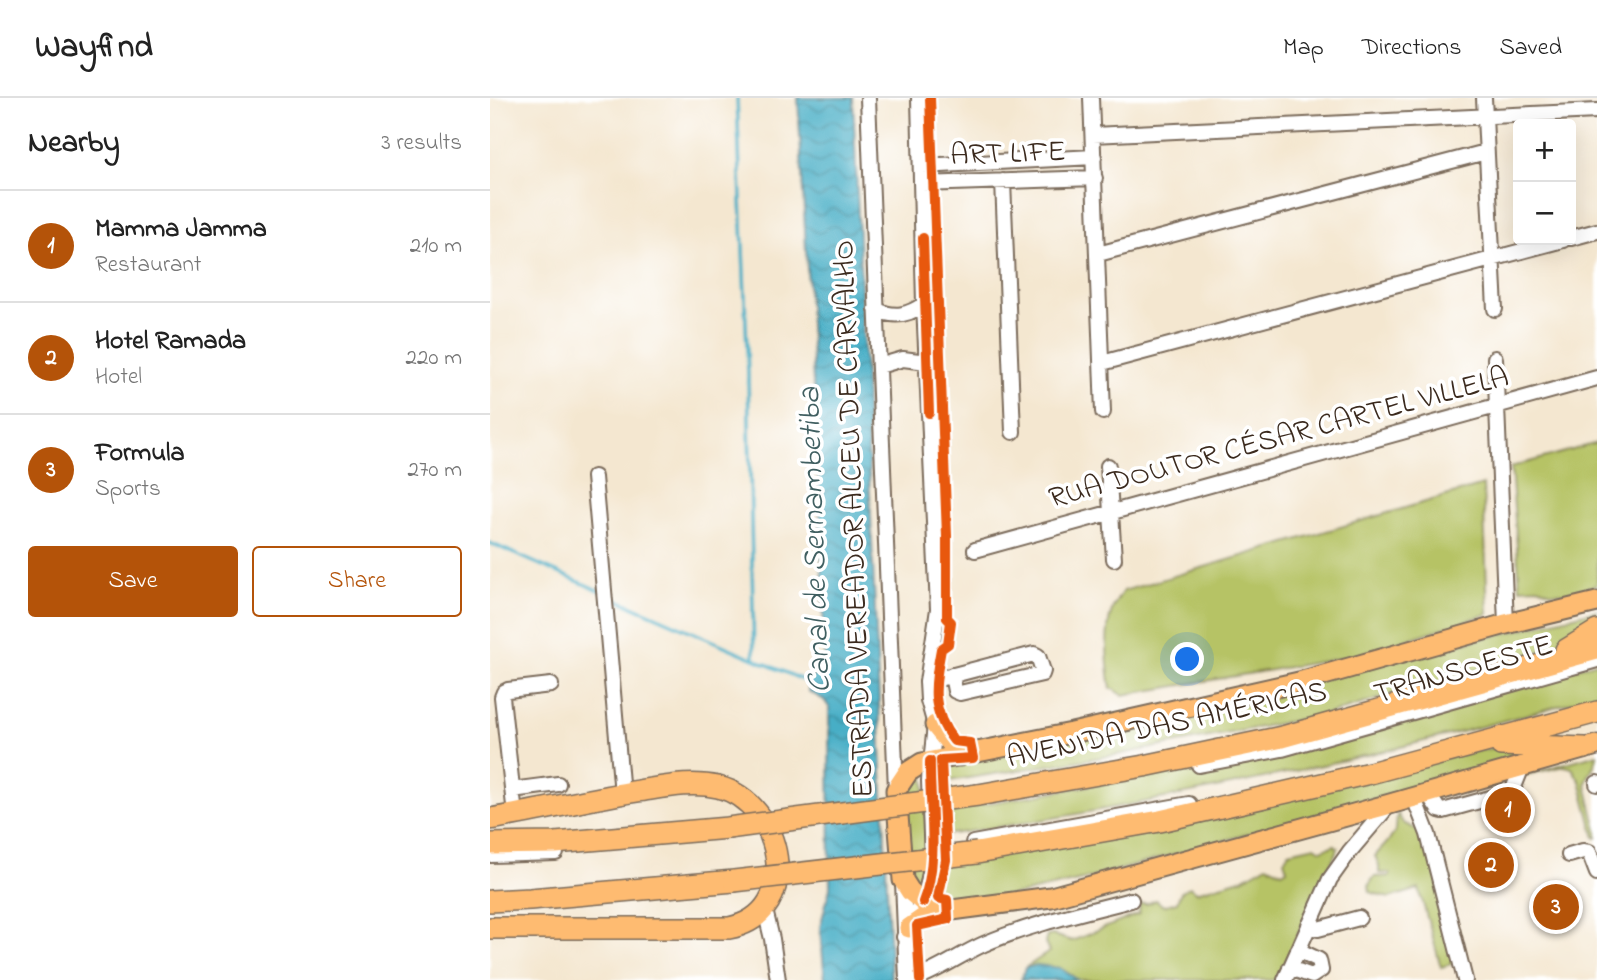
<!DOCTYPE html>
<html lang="en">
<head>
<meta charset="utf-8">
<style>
	body { margin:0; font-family:"Indie Flower",sans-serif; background:#f2f2f2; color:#222 }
	.controls { position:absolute; right:21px; top:21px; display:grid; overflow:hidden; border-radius:7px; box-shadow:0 7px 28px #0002 }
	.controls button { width:63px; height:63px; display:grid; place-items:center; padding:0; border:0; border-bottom:2px solid #e0e0e0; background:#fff; color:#222; font:35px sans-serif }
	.you { position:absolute; left:698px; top:562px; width:24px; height:24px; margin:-18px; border:5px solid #fff; border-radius:50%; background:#1a73e8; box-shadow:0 0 0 10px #1a73e833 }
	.badge { display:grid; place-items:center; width:46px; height:46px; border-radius:50%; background:#b45309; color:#fff; font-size:23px; font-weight:700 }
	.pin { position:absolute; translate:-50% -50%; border:4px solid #fff; box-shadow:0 2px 7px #0006 }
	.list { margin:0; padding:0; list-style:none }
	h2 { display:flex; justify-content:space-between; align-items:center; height:91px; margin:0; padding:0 28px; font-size:30px }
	h2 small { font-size:23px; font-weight:400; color:#767676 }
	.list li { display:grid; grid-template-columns:46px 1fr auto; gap:21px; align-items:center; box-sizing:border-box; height:112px; padding:0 28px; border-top:2px solid #e0e0e0 }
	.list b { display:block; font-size:26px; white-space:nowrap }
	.list p { margin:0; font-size:23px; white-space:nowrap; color:#767676 }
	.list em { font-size:23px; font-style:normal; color:#767676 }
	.actions { display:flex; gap:14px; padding:21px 28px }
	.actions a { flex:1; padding:16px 0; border:2px solid #b45309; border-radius:7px; text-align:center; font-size:24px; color:#b45309 }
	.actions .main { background:#b45309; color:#fff }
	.map { position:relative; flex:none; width:1107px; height:882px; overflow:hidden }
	header { display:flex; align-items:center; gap:42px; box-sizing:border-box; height:98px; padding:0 35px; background:#fff; border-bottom:2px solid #e0e0e0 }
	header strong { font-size:33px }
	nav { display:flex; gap:38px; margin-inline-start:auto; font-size:24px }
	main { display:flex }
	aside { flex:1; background:#fff }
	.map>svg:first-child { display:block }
	.green { fill:#b6c365; stroke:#787642; stroke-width:2 }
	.water { fill:url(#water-waves); stroke:#416c72; stroke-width:2 }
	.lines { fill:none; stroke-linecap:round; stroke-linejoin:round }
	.stream { stroke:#47aec6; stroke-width:3.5 }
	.minor-casing { stroke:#7c6c5c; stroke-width:18 }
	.major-casing { stroke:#7c6c5c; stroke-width:23 }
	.highway-casing { stroke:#7c6c5c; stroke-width:24 }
	.minor { stroke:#fff; stroke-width:14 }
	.major { stroke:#febb71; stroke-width:19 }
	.highway { stroke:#febb71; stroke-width:21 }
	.highway-bridge-casing { stroke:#7c6c5c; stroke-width:24; stroke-linecap:butt }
	.highway-bridge { stroke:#febb71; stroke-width:21 }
	.cycleway-casing { stroke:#fff; stroke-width:15 }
	.cycleway { stroke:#e8590c; stroke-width:10 }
	.labels { text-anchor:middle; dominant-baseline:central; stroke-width:7; stroke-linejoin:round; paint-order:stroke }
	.street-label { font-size:30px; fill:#3b2a1e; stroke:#fff }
	.water-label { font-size:32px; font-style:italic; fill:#405f61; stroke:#fff }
</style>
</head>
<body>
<header>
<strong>Wayfind</strong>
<nav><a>Map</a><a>Directions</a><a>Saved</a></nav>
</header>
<main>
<aside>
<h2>Nearby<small>3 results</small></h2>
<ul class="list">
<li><span class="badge">1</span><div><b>Mamma Jamma</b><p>Restaurant</p></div><em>210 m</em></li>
<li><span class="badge">2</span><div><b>Hotel Ramada</b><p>Hotel</p></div><em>220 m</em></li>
<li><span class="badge">3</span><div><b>Formula</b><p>Sports</p></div><em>270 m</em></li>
</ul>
<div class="actions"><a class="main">Save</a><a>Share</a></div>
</aside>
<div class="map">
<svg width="1107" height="882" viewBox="0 0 1107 882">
	<defs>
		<pattern id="water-waves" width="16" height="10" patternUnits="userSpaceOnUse" patternTransform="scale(1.75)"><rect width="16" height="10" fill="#47aec6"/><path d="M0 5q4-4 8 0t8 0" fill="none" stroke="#3c8ea0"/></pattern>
	</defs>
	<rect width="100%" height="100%" fill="#fff"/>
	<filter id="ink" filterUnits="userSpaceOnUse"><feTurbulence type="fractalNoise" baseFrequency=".0143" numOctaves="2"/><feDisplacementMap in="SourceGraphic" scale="14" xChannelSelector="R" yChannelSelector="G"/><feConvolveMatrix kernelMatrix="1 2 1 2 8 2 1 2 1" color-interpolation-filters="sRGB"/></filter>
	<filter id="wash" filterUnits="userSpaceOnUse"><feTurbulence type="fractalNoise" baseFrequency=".00686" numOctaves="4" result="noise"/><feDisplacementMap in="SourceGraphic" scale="28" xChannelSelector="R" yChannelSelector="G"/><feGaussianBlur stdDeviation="1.57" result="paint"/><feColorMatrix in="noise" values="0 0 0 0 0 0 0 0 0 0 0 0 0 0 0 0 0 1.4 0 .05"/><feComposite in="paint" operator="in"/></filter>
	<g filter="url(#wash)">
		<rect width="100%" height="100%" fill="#f4e7d0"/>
		<path class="green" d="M1107,345V487L1075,495L1061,494L1048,489L1030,490L1021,369Z
			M993,387L998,516L864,558L633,597L621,590C617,566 614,536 622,512C624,506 629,499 633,493Z
			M1107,512V522L1061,550L838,616L626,657L446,685L442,665L1021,534Z
			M1107,564V597C891,659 671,706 448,738V714L790,654Z
			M1003,650L1045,656L592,782L535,795L461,806L440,801C447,788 451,778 449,763Z
			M1107,656C1107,668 1097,675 1096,687L1107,732V740H1105L1090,683L1082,670L1075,668L1035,677Z
			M432,669L435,686L438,776L431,795L420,782L414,694Z
			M908,716L913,725L928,732L944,770L968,864L951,869L929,791L899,800L880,794L879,787L884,779L900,778L899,775H889V767L885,758C891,751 899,744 905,734C908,728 905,722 908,716Z
			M845,747L848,750L787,882H588C570,870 556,866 535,870L559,854L555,845L557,838L563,837L582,843L649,816L650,806H657L666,802L673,808L687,804C690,795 692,791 701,789L706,794L754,780L777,767L792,774L797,771L794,762L799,754L825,748L831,752Z"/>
		<path class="water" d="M308,0H363L401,882H335L330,829L340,790L339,609L334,602L318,593L320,579L332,577L335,570L330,415Z
			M548,867L570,870L588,882H531L535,870Z"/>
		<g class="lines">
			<path class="stream" d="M247,0L258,276L264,561
				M0,445L110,493
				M117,497L322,586"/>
		</g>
	</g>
	<g filter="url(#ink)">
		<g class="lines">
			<defs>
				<path id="minor" d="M378,0L406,692
					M601,0L613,314
					M994,0L1005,211
					M603,37L1107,13
					M432,68L604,59
					M513,83L523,334
					M432,86L605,80
					M1081,140L1107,133
					M608,156L996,54
					M386,211C404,221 419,217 434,206
					M1005,260L1016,526
					M612,265L1073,142
					M389,268L413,261L437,264
					M618,368L624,461
					M104,379L132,696
					M485,452L1107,280
					M437,584L544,556L548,558L553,573L552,576L470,595L465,593L462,577
					M709,667L792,651L1107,562
					M1107,685V686
					M22,692L68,686
					M938,696L949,712L953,713L1022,694L1032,669
					M924,700L938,736L975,882
					M25,717L12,599L14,594L18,592L61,587
					M483,745L699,706
					M0,757L66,755
					M1079,757L1093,753L1099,754L1107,775
					M413,784L417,882
					M275,812L282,841L288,882
					M819,827L828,831L869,820
					M414,839L436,795L442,764L439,683L445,627L438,602L437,584L448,511L434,206L429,0
					M800,870L822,878L831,872L829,862L808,852
					M421,882C447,874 469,857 494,846C541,826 591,815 641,802
					M795,882L840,781L860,753L900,706"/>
				<path id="major" d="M1107,504L1016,526L809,584L582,635L432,665L418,674L406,692L413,782L420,793L433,804L462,812L561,799L900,706L1107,647
					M445,627L470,658
					M419,830L436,818L457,813"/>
				<path id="highway" d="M1076,552L1107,533
					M1011,647L1095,650
					M488,697L654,668L792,639L1107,551
					M0,721C50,713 98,701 148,693C175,689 201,683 228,689C292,704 316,815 239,830H0
					M0,746L65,745L238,730
					M487,755L670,723L880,675L1107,614
					M0,803L40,801L244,783"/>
			</defs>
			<use href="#minor" class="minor-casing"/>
			<use href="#major" class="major-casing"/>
			<use href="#highway" class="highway-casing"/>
			<use href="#minor" class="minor"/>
			<use href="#major" class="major"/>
			<use href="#highway" class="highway"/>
			<defs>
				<path id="highway-bridge" d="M238,730L488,697
					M244,783L487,755"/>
			</defs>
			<use href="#highway-bridge" class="highway-bridge-casing"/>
			<use href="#highway-bridge" class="highway-bridge"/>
			<defs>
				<path id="cycleway" d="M433,140L439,315
					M433,804C450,763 439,707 440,663
					M430,882L427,828L458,821L457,802L448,800L456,762L451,662L483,660L480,645L464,643C440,612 444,587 451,551L458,546L461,524L457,520V438L440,0"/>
			</defs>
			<use href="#cycleway" class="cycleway-casing"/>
			<use href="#cycleway" class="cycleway"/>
		</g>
	</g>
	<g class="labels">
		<g class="street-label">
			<text transform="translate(518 57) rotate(-2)">ART LIFE</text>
			<text transform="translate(789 341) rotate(-15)">RUA DOUTOR CÉSAR CARTEL VILLELA</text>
			<text transform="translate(365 421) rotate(-92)">ESTRADA VEREADOR ALCEU DE CARVALHO</text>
			<text transform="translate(974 573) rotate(-16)">TRANSOESTE</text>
			<text transform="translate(677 628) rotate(-12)">AVENIDA DAS AMÉRICAS</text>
		</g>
		<g class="water-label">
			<text transform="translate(326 442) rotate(-92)">Canal de Sernambetiba</text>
		</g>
	</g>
</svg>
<div class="controls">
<button>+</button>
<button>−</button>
</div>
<div class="you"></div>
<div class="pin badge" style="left:1018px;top:712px">1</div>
<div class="pin badge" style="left:1001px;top:767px">2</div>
<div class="pin badge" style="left:1066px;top:809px">3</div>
</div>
</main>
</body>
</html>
